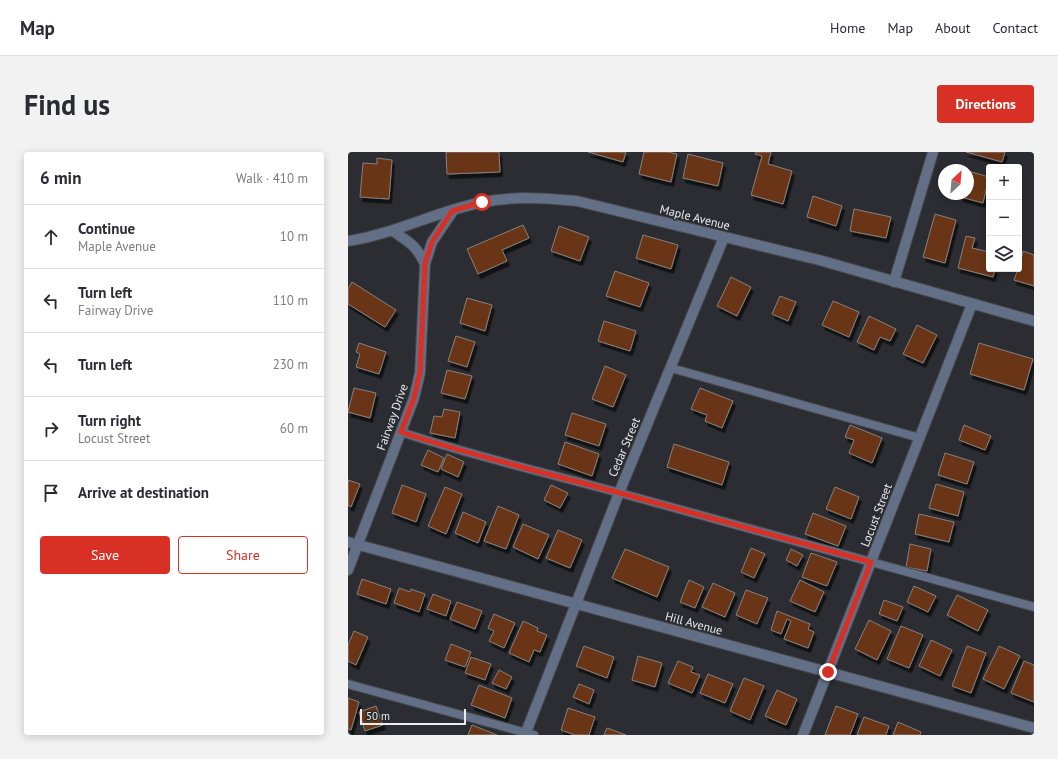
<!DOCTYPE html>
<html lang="en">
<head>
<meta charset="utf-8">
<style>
	body { margin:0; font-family:"PT Sans",sans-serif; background:#f2f2f3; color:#2b2b33 }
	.controls { position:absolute; right:12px; top:12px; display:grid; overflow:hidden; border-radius:4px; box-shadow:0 2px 10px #0003 }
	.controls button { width:36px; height:36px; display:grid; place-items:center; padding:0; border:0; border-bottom:1px solid #e1e1e2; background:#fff; color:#2b2b33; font:20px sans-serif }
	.compass { position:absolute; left:590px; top:12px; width:36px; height:36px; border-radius:50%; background:#fff; box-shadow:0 2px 10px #0003; rotate:26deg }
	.scale { position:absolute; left:12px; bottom:10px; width:106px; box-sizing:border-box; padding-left:4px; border:2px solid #eaecee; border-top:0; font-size:11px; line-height:14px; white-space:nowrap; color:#eaecee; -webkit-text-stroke:3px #2b2d32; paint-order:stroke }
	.stop { position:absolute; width:12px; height:12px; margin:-9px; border:3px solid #d93025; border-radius:50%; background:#fff }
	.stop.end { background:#d93025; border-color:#fff; box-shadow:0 1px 4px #0008 }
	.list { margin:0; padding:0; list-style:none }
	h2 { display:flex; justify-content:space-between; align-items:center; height:52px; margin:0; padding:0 16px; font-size:17px }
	h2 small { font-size:13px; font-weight:400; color:#7c7c81 }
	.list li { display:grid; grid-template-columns:26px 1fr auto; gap:12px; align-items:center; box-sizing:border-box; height:64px; padding:0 16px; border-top:1px solid #e1e1e2 }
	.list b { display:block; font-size:15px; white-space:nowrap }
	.list p { margin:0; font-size:13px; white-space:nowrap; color:#7c7c81 }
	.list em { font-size:13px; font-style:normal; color:#7c7c81 }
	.actions { display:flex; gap:8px; padding:12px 16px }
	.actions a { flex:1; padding:9px 0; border:1px solid #d93025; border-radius:4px; text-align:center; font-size:14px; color:#d93025 }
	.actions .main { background:#d93025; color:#fff }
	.icon { flex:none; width:22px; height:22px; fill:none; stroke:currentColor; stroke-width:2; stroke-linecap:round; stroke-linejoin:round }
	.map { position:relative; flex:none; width:686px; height:583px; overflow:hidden; border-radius:4px }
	header { display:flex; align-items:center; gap:24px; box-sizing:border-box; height:56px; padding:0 20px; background:#fff; border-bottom:1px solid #e1e1e2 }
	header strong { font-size:19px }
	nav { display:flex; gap:22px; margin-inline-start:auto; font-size:14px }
	.intro { display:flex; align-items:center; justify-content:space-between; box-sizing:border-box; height:96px; padding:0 24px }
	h1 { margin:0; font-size:28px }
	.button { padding:10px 18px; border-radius:4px; background:#d93025; color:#fff; font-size:14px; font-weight:700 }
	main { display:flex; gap:24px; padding:0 24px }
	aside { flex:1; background:#fff; border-radius:4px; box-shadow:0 2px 10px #0003 }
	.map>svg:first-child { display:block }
	.building { fill:#6a3516; stroke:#87817e; filter:url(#shadow) }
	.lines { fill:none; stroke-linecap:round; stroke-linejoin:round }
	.lane-casing { stroke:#46484c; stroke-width:10 }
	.street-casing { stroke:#46484c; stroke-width:12 }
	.lane { stroke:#626f86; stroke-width:8 }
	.street { stroke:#626f86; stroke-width:10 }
	.route { stroke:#d93025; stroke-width:5 }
	.labels { text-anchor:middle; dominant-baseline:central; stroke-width:3; stroke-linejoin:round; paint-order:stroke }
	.street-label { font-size:12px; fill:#eaecee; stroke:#2b2d32 }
</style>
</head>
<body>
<header>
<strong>Map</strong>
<nav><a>Home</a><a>Map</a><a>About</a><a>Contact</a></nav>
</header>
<div class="intro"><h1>Find us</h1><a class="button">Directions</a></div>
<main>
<aside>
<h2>6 min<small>Walk · 410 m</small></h2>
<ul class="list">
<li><svg class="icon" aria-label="ahead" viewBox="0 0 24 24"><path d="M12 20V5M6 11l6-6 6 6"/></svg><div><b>Continue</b><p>Maple Avenue</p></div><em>10 m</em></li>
<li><svg class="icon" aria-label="left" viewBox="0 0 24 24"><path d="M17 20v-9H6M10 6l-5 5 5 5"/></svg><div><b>Turn left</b><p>Fairway Drive</p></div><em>110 m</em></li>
<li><svg class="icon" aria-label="left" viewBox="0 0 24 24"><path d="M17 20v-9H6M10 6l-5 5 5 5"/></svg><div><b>Turn left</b></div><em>230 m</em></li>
<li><svg class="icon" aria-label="right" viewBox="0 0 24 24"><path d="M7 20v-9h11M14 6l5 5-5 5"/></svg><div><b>Turn right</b><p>Locust Street</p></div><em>60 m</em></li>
<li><svg class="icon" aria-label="arrive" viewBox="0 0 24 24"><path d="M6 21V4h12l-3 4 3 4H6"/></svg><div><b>Arrive at destination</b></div></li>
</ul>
<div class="actions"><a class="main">Save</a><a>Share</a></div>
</aside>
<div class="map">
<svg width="686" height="583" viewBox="0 0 686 583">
	<defs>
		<filter id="shadow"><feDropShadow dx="2.5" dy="4.5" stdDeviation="0" flood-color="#0009"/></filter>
	</defs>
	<rect width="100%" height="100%" fill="#2b2d32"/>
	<path class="building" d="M98,0H151L152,20L99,22Z
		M240,0H278L275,10Z
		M296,0H320L329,2L323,30L291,22Z
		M408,0H423L420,12L444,19L435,52L403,43L414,4L407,2Z
		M618,0H657L654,10Z
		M340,2L375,11L370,34L335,26Z
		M29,6L44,8L41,47L12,45L15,11L29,12Z
		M620,19L641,25L635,51L613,45V42H620Z
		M465,44L494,54L488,74L459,65Z
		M506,57L543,65L538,86L502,79Z
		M587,62L608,68L597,111L575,105Z
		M175,73L181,86L154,98L159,109L130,122L119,97Z
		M211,74L241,85L232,109L203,99Z
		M295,83L330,93L323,117L288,106Z
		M618,84L627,86L624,96L641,100V117H647L645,125L610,116Z
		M675,99L686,103V134L666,128L670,117H671Z
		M267,119L301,131L292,155L258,144Z
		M383,125L403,135L389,164L369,154Z
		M4,130L48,158L37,175L0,152V137Z
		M432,144L448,150L440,169L424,162Z
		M119,146L144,153L137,179L112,171Z
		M485,149L511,160L501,185L474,173Z
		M521,164L548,177L542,189L532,185L526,198L509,190Z
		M256,169L288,179L282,199L250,189Z
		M569,173L589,183L575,211L555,202Z
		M108,184L127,190L119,215L100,209Z
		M11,191L38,200L31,222L8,215L12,202L8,200Z
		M631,191L685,207L676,238L622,222Z
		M257,214L278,223L265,255L244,247Z
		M99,218L124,224L117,247L93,241Z
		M6,236L28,241L22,266L0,260Z
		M352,236L385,249L374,276L357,269L359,263L343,257Z
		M96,257L112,260L107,286L82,281L86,264L94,265Z
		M224,261L258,272L251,294L217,283Z
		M502,273L534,286L524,311L501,301L506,288L497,285Z
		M616,273L643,284L637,298L611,288Z
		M217,290L251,302L244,324L210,312Z
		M326,292L381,310L374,333L319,315Z
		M80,298L96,306L90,320L73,313Z
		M597,301L626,310L619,332L590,323Z
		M99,302L116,310L110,325L93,317Z
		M0,328L12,332L3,355L0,353Z
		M588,332L616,340L610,364L581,356Z
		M54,333L78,342L68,370L44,361Z
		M203,333L220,341L212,356L196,348Z
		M97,335L114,342L98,382L80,374Z
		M487,335L511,345L503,367L478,357Z
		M150,354L171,363L158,397L136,389Z
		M115,360L138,370L130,391L107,381Z
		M465,361L498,374L490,394L457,382Z
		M571,362L606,370L601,390L567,382Z
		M175,372L201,383L190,407L165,395Z
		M210,378L234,388L222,416L198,406Z
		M562,392L583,397L579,419L558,415Z
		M403,396L417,402L406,426L393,420Z
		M277,397L321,415L309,445L264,426Z
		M443,397L455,403L449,414L438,408Z
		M463,401L489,410L479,434L454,425Z
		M14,427L43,437L38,452L9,442Z
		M341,428L356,435L347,456L332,450Z
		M452,428L476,440L467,460L442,449Z
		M365,431L387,441L377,465L354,455Z
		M566,434L588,444L580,460L559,450Z
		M51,436L62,440L63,437L77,442L71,460L46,451Z
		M398,438L420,446L409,472L388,463Z
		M85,442L103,449L98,464L79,457Z
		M609,443L640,458L630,479L599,463Z
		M536,448L555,455L549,469L531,462Z
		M109,450L134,459L127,477L102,467Z
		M429,459L462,472L460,477L466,480L460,496L436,487L443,469L439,467L433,482L423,478Z
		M146,462L167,471L156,496L141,489L146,479L140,476Z
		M521,468L543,479L529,508L507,497Z
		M175,469L190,476L189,479L199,483L192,500L186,498L181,510L161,501Z
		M553,474L575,483L561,516L539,507Z
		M6,479L20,485L8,513L0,509V493Z
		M583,488L604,498L592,524L571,514Z
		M103,492L123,500L117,515L97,508Z
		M236,494L266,505L259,526L228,514Z
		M619,494L638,501L623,541L604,534Z
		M651,494L672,504L656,537L635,527Z
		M290,504L314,511L307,535L284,528Z
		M123,505L143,512L137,528L117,521Z
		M330,509L345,515L343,520L352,523L344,541L320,531Z
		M676,509L686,513V550L663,541Z
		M151,518L164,525L158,537L144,531Z
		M360,522L385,532L377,551L352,541Z
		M396,526L416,534L402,568L382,559Z
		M231,532L246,538L241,552L225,545Z
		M131,533L164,546L157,566L123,553Z
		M429,538L449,547L438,573L417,564Z
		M0,546L11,550L3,578L0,577Z
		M28,554L35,573L17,579L11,560Z
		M488,554L510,562L502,583H477Z
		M220,556L247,565L241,583H227L213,578Z
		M516,565L541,574L538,583H509Z
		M550,570L573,580L572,583H545Z
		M124,573L149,583H120Z
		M259,576L278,583H256Z"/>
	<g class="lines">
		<defs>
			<path id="lane" d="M323,216L572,286
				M53,280C125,304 199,321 272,341C410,378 548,417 686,455
				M0,532L186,583"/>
			<path id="street" d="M45,79C62,91 68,93 77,112
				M0,89C47,82 89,59 135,50C166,44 197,46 229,49L471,108L686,169
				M546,130L585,0
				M0,390L686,576
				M0,418L66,246L72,221L77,112L84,90L105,59
				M177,583L271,341L376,85
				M455,583L624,152"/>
		</defs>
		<use href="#lane" class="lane-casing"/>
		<use href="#street" class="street-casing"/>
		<use href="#lane" class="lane"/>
		<use href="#street" class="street"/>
	</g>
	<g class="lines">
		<path class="route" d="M134,50L104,59L84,90L77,112L72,220L66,246L53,280C125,304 198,321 272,341C355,364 439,387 523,410L480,520"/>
	</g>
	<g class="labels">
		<g class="street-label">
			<text transform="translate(347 65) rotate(14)">Maple Avenue</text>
			<text transform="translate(44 265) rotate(-70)">Fairway Drive</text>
			<text transform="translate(276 295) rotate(-67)">Cedar Street</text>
			<text transform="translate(528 363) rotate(-69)">Locust Street</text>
			<text transform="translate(346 471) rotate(15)">Hill Avenue</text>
		</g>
	</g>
</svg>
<div class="controls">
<button>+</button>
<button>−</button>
<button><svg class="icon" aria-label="layers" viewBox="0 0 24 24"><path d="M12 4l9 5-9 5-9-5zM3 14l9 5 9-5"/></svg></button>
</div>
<svg class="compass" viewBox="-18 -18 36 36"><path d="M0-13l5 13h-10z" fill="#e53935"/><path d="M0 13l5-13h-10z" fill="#7c7c81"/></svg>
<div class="scale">50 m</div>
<div class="stop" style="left:134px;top:50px"></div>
<div class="stop end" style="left:480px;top:520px"></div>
</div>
</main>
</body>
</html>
